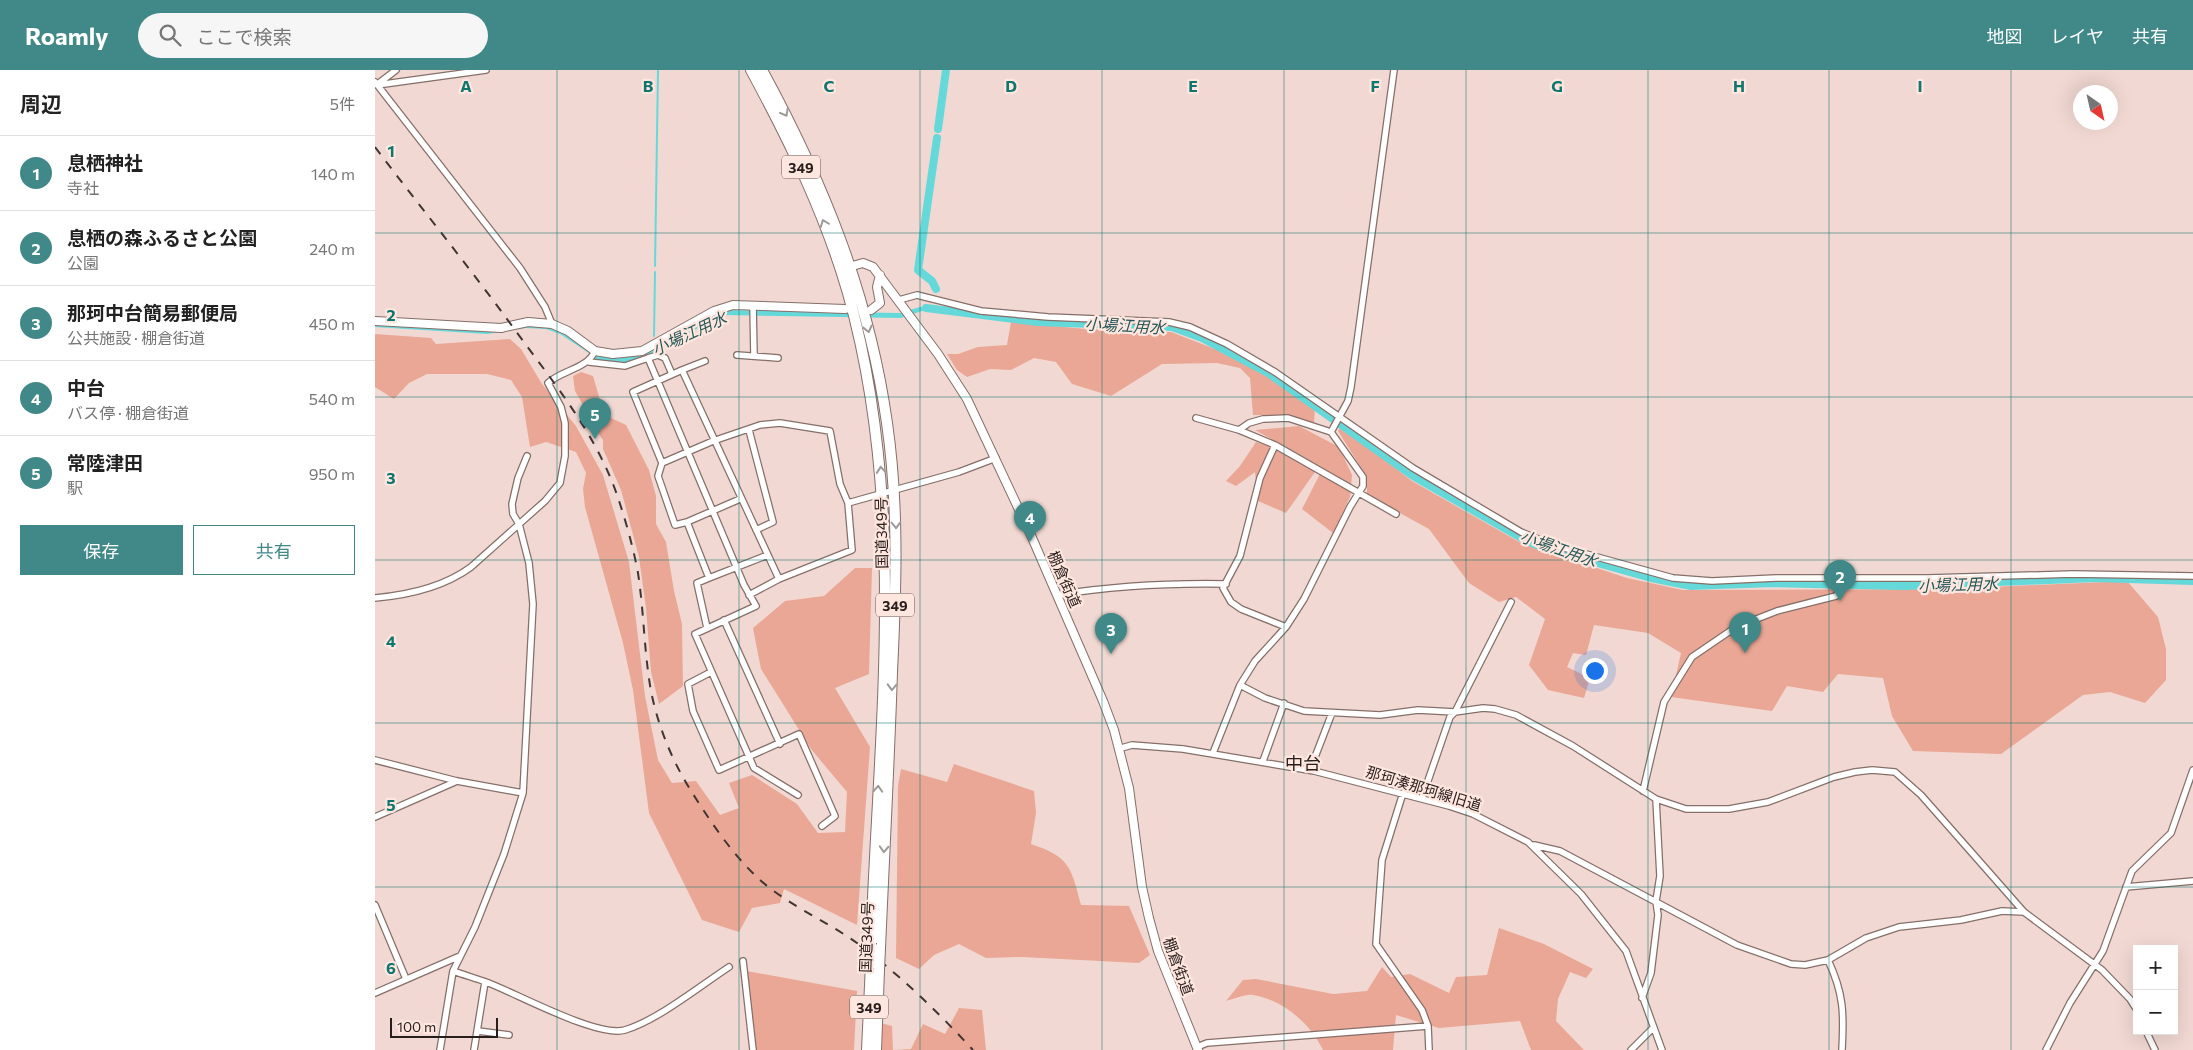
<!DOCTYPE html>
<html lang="ja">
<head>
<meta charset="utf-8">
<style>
	body { margin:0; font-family:Commissioner,"Noto Sans JP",sans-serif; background:#f6f6f6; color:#222 }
	.controls { position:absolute; right:15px; bottom:15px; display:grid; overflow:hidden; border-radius:0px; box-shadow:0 5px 20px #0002 }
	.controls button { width:45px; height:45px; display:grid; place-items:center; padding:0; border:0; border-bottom:1px solid #e0e0e0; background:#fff; color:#222; font:25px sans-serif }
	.compass { position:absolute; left:1698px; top:15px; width:45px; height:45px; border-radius:50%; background:#fff; box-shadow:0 5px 20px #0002; rotate:146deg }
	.scale { position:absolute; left:15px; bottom:12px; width:108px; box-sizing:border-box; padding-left:5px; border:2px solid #281f1d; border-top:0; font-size:14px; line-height:18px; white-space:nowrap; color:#281f1d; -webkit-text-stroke:4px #ffe6df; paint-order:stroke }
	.you { position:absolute; left:1219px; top:600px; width:18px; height:18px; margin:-12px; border:4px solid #fff; border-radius:50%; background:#1a73e8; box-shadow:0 0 0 8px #1a73e833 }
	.badge { display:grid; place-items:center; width:32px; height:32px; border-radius:50%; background:#418989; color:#fff; font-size:16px; font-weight:700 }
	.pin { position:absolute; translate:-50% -41px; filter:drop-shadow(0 1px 2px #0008) }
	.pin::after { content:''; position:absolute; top:26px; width:18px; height:15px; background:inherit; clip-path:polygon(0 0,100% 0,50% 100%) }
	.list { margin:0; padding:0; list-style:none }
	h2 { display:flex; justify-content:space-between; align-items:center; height:65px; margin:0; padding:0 20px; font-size:21px }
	h2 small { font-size:16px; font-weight:400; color:#767676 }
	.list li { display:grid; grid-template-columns:32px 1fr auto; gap:15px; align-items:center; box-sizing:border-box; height:75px; padding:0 20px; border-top:1px solid #e0e0e0 }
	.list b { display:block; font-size:19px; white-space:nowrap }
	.list p { margin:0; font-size:16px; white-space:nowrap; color:#767676 }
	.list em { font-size:16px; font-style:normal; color:#767676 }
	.actions { display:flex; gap:10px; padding:15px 20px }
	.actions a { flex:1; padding:11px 0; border:1px solid #418989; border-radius:0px; text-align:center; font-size:18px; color:#418989 }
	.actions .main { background:#418989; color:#fff }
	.icon { flex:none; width:28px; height:28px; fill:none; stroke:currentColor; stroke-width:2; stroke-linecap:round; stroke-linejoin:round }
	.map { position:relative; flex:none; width:1818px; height:980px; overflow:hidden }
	header { display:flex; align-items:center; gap:30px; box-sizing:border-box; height:70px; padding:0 25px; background:#418989; color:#fff }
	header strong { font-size:24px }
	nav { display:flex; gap:28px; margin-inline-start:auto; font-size:18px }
	.search { width:350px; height:45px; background:#f6f6f6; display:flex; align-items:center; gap:12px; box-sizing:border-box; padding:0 18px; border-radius:28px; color:#767676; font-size:19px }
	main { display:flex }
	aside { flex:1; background:#fff }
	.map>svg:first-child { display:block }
	.green { fill:#eaa795 }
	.water { fill:#65d9da }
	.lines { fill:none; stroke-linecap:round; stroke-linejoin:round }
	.stream { stroke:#65d9da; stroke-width:2 }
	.canal { stroke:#65d9da; stroke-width:8 }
	.street-casing { stroke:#856f69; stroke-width:8 }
	.secondary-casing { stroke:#856f69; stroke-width:10 }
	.highway-casing { stroke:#856f69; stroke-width:12 }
	.street { stroke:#fff; stroke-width:5.5 }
	.secondary { stroke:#fff; stroke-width:8 }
	.highway { stroke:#fff; stroke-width:10 }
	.rail { stroke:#403533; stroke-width:2; stroke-dasharray:9 9; stroke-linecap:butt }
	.highway-bridge-casing { stroke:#856f69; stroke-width:12; stroke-linecap:butt }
	.highway-bridge { stroke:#fff; stroke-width:10 }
	.oneway { stroke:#9e9a99 }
	.grid { fill:none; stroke:#0f766e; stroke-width:1; stroke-opacity:0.55 }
	.labels { text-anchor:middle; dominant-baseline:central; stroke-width:4.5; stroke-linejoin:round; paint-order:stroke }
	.shield { fill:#ffe6df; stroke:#685b57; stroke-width:1 }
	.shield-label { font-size:14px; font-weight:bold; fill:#281f1d }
	.street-label { font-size:15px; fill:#281f1d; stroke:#ffe6df }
	.water-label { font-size:16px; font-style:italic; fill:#255858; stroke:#ffe6df }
	.quarter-label { font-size:18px; fill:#281f1d; stroke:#ffe6df }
	.grid-label { font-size:16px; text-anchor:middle; font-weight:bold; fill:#0f766e; stroke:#ffe6df; stroke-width:4.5; stroke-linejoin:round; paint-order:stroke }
</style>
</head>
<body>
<header>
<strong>Roamly</strong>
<div class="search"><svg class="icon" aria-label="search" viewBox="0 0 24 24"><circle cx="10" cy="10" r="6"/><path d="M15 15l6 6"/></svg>ここで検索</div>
<nav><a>地図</a><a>レイヤ</a><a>共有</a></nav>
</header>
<main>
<aside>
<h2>周辺<small>5件</small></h2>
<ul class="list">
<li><span class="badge">1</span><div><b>息栖神社</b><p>寺社</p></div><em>140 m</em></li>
<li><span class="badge">2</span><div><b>息栖の森ふるさと公園</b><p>公園</p></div><em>240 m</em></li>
<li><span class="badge">3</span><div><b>那珂中台簡易郵便局</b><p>公共施設 · 棚倉街道</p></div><em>450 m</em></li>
<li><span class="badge">4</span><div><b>中台</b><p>バス停 · 棚倉街道</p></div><em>540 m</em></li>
<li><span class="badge">5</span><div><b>常陸津田</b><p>駅</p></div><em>950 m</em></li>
</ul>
<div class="actions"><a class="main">保存</a><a>共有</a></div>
</aside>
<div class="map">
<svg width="1818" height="980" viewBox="0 0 1818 980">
	<rect width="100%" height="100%" fill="#f1d8d2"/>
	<path class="green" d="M636,252L711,259L796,262L845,281L893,307L940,338L939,353L913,345H878L875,308L865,298L842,293L787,294L736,326L697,314L681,292L659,288L636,300L615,299L592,307L582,300L572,284H583L603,277L632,275Z
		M0,264L56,268L61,274L135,269L146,279L167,314L201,356L228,405L254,492L270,626L283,690L297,713L321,711L345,745L364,738L354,713L377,705L422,734L443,763L470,762L472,722L436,679L386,599L378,558L410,531L449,526L480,498H497L494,604L460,618L495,677L482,855L409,819L405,833L377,838L364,862L327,850L274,743L258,620L248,573L210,437L208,419L211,403L201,382L171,372L155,377L147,327L136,310L112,304H52L34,313L19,329L0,317Z
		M206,302L218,306L228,340L236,348L251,355L274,400L281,426V454L291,472L299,521L307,554L308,616L284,634L276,602L271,538L264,487L246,420L228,379V370L210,344L209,337L200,321L198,306Z
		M924,356L964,377L977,405L975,427L958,463L927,439L948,398L880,360Z
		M966,356L1037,411L1146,473L1252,508L1308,520L1570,519L1752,511L1783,547L1791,579V610L1770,633L1735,622L1708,625L1626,684L1538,681L1517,646L1508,608L1463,604L1448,622L1412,616L1397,641L1296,627L1306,583L1273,563L1219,555L1211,585L1198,583L1192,597L1215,608L1209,628L1173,620L1154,595L1170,549L1141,527L1124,532L1094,513L1054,459L992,425V407L963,361Z
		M881,372L905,380L940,402L911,443L883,431L880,402L861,416L851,411L865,396Z
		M579,694L659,721L661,743L656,774C695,787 696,797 706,835L754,836L775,885L764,893L647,887L611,888L584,874L559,885L544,899L521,888L523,716L526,699L572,712Z
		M1124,858L1169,874L1218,899L1211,908L1195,902L1183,929L1181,951L1209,980H1156L1145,951L1064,958L1021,945L1018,980H948C935,953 908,930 878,925C870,924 859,929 851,931L868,910L881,909L958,924L992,921L1007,897L1016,907L1035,904L1074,923L1081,907L1112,905Z
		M366,900L482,921L479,980H375Z
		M584,938L607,940L611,980H507L506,953L517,956L518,980L536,979L548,954L570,964Z"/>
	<path class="water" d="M561,236L560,241H547L526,248L350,245L341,248L269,288L267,285L339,244L350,240L525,243L545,237Z
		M0,253L173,255L187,260L216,281L214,283L185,264L171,259L151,258L112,264L0,257Z"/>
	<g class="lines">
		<path class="stream" d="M280,196L283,0
			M279,266L280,202"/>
		<path class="canal" d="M563,59L571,0
			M561,219L557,211L543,200L562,68
			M551,238L663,252L797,257L827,268L893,303L1038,406L1150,470L1169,478L1276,508L1316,516L1397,513L1529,516L1721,508L1818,511
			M220,287C240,296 258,292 277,282"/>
		<defs>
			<path id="street" d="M0,12L145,198L170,237L177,254
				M4,13L21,0
				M2,15L111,0
				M524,230L542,225L606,241L673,247L794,252L815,257L852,274L900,302L1038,398L1146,462L1175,474L1298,508L1337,511L1401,508H1553L1698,504L1818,506
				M378,235L379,286
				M362,285L403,288
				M273,288L283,285L290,288L297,304
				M214,292L250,296L273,288L369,515L381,536L320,564L379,698L423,725
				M307,300L330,291
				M821,348L864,360L900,375L1021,444
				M374,360L398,452L381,460
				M956,362L973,331L976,317L1019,0
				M900,375L885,408L865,486L848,518L856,532L866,539L911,557
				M287,393L283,406L300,455L312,452
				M473,433L584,402L621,388
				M334,508L393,485
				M374,525L404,509L477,480L473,433L465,414L455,361L405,353L385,355L338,371L287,393L258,322L307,300L404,509
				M682,525C738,516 794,513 851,514
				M0,528C33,525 69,517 96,497L170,431L185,413L190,386V353L186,337L173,313C187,300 212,299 220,281
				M349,550L405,674
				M332,558L322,513L334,508L312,452L365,429
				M336,602L313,614L318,641L344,700L424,664L460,746L447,756
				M865,615L890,628L929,641L1005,645L1043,640L1080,642L1108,638L1120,639L1141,645L1198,676L1281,729L1311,739H1354L1393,732L1459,707L1480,702L1497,700L1520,702L1546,725L1649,842L1727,900L1755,929L1762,940
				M743,679L757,675L808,679L939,701L1074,736L1098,744L1153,772L1206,824L1251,881L1287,980
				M838,683L865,615L880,591L911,557L929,529L975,437L988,416V407L956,362L913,348L888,349L874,353L864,360
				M0,690L82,711L148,723
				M888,691L909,633
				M935,700L957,643
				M1268,721L1289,632L1317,587L1361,557L1402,541L1461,526L1465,519L1466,508
				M1028,723L1007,790L1001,874L1047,940L1053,956L1054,980
				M1047,728L1075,647L1080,642L1136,532
				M0,747L82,711
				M1159,775L1185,781L1362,875L1416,894L1430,895L1453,890L1491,868L1524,857L1586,850L1627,841L1649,842
				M1751,817L1818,811
				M0,835L31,909
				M1453,890C1469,924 1469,944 1467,980
				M368,891L378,980
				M78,901C89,905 100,908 111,912C141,923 222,968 250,960C283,950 325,916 354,897
				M0,923L85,886
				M1267,928L1276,903L1283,845L1281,831L1285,806L1281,729
				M103,961L134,965
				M1771,961L1780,980
				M822,977L832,973L1053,956
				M65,980L78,901L100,857L129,784L148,723L158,534L154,493L144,454L138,444L137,434L143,408L152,386
				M99,980L110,912
				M1256,980L1278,958
				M1671,980L1695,933L1728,881L1757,801L1796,763L1818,700"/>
			<path id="secondary" d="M470,198L488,193L498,197L563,284L592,329L655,463L728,631L739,660L754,718L767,817L774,848L783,881L823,980
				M496,240L505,233L502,217L505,205
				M0,251L126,258L153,252L177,254L193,261L220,281L238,284L267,281L339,241L358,235L470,239"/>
			<path id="highway" d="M376,0C415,72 450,144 473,223C533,435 504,656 496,873
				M387,0C448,112 494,225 512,353C524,436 521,518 517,602C514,694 509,786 505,878
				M492,980L496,894
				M501,980L504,900"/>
		</defs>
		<use href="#street" class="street-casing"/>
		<use href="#secondary" class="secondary-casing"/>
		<use href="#highway" class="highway-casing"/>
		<use href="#street" class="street"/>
		<use href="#secondary" class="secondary"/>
		<use href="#highway" class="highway"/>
		<path class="rail" d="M0,77C46,138 95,198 140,260C178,312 219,361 241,422C250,448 258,476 263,503C269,542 269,582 276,621C283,657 298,693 318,724C339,757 362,791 392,816C420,838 454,853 482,873C525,905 562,941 598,980"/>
		<defs>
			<path id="highway-bridge" d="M496,894V873
				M504,900L505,878"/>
		</defs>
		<use href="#highway-bridge" class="highway-bridge-casing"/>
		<use href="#highway-bridge" class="highway-bridge"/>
	</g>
	<defs><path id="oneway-chevron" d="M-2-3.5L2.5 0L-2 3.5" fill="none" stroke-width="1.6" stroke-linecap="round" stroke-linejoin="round" transform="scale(1.25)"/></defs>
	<g class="oneway">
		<use href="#oneway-chevron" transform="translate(410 43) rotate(62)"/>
		<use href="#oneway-chevron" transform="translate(449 153) rotate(-111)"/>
		<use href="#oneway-chevron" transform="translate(493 259) rotate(76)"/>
		<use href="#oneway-chevron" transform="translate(506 400) rotate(-95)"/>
		<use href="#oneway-chevron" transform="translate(521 455) rotate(89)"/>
		<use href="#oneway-chevron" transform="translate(517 617) rotate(92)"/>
		<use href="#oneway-chevron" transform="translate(503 719) rotate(-87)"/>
		<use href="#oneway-chevron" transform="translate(509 779) rotate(93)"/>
	</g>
	<path class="grid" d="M182,0V980M364,0V980M545,0V980M727,0V980M909,0V980M1091,0V980M1273,0V980M1454,0V980M1636,0V980M0,163H1818M0,327H1818M0,490H1818M0,653H1818M0,817H1818"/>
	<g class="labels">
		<g class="shield">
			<rect x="407" y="85.5" width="38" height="23" rx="4"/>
			<rect x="501" y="523.5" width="38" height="23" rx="4"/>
			<rect x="475" y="925.5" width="38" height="23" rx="4"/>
		</g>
		<g class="shield-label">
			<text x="426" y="97">349</text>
			<text x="520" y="535">349</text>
			<text x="494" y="937">349</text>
		</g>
		<g class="street-label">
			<text transform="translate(506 463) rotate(-91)">国道349号</text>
			<text transform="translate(690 509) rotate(66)">棚倉街道</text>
			<text transform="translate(1049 718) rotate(17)">那珂湊那珂線旧道</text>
			<text transform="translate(491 867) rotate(-88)">国道349号</text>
			<text transform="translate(804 896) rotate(70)">棚倉街道</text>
		</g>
		<g class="water-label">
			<text transform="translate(750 255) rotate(3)">小場江用水</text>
			<text transform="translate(314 263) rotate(-25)">小場江用水</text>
			<text transform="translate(1184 478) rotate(19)">小場江用水</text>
			<text transform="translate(1583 514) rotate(-2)">小場江用水</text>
		</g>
		<g class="quarter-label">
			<text x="928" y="693">中台</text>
		</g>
	</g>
	<g class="grid-label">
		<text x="91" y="22">A</text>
		<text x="273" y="22">B</text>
		<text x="454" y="22">C</text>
		<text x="636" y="22">D</text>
		<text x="818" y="22">E</text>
		<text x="1000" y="22">F</text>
		<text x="1182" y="22">G</text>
		<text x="1364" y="22">H</text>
		<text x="1545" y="22">I</text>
		<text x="16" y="87">1</text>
		<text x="16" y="251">2</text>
		<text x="16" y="414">3</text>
		<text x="16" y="577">4</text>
		<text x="16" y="741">5</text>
		<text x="16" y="904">6</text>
	</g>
</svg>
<div class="controls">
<button>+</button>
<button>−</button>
</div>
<svg class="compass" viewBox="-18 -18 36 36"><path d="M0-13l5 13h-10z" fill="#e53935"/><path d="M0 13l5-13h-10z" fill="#767676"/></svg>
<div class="scale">100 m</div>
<div class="you"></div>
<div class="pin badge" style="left:1370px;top:583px">1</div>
<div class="pin badge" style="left:1465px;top:531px">2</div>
<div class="pin badge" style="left:736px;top:584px">3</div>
<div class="pin badge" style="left:655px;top:472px">4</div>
<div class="pin badge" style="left:220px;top:369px">5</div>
</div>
</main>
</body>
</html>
